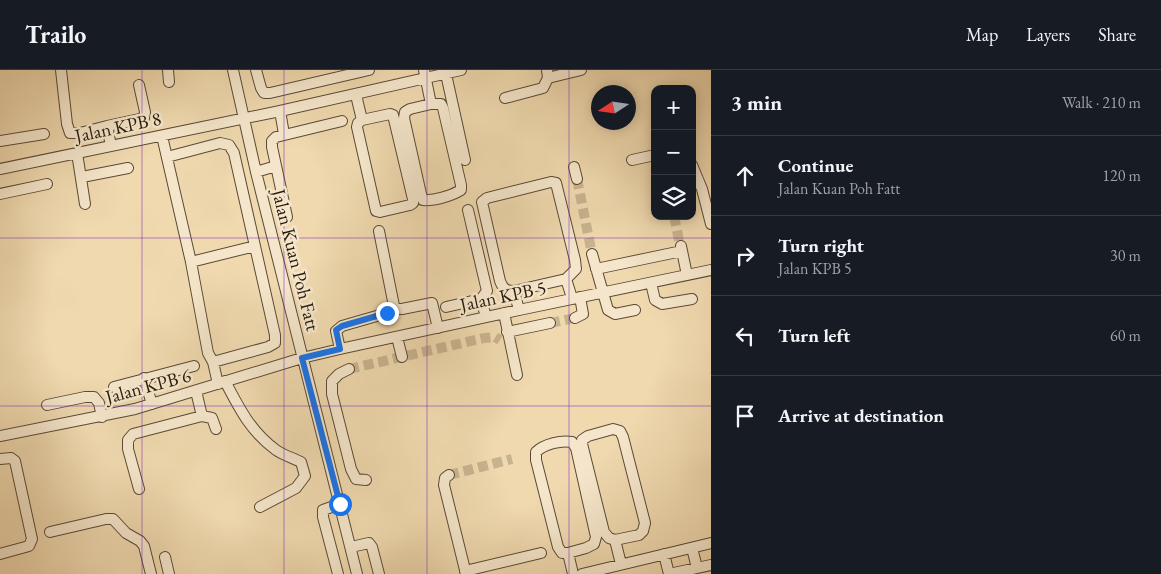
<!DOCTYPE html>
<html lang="en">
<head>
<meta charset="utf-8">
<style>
	body { margin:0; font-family:"EB Garamond",serif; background:#20242c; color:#f1f3f6 }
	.controls { position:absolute; right:15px; top:15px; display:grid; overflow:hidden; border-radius:10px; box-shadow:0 2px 12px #0003 }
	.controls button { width:45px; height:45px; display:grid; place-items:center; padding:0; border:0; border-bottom:1px solid #363941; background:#171b24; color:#f1f3f6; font:25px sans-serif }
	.compass { position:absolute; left:591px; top:15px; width:45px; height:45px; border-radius:50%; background:#171b24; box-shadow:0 2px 12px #0003; rotate:258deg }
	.stop { position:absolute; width:15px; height:15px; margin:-11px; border:4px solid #1a73e8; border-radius:50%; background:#fff }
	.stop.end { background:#1a73e8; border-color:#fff; box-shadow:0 1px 5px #0008 }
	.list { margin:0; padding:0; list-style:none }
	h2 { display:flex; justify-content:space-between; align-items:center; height:65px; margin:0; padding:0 20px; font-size:21px }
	h2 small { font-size:16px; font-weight:400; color:#9ea1a6 }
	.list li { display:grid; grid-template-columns:32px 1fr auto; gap:15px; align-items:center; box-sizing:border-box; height:80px; padding:0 20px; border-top:1px solid #363941 }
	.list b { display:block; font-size:19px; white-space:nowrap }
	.list p { margin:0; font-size:16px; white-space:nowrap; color:#9ea1a6 }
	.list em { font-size:16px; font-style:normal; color:#9ea1a6 }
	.icon { flex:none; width:28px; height:28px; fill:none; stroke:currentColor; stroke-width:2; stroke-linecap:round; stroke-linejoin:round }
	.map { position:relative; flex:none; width:711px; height:504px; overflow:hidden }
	header { display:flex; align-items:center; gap:30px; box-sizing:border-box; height:70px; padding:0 25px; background:#171b24; border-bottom:1px solid #363941 }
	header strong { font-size:24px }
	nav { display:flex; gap:28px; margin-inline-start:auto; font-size:18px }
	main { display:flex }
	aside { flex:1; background:#171b24 }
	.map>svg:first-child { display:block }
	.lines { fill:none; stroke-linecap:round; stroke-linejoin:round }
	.minor-tunnel { stroke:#c8b38f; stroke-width:10; stroke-dasharray:10 5; stroke-linecap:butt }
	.minor-casing { stroke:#594a36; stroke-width:12 }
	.minor { stroke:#f5e6cb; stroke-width:10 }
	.route { stroke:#1a73e8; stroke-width:6 }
	.grid { fill:none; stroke:#7b2cbf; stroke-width:1; stroke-opacity:0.55 }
	.labels { text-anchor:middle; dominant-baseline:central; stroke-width:5; stroke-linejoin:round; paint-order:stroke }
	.street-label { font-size:19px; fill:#271b0e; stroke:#f5e6cb }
</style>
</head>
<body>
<header>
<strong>Trailo</strong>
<nav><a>Map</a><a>Layers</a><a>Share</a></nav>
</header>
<main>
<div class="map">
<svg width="711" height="504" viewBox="0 0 711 504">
	<rect width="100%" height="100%" fill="#f0d9af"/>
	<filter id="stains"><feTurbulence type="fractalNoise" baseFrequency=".004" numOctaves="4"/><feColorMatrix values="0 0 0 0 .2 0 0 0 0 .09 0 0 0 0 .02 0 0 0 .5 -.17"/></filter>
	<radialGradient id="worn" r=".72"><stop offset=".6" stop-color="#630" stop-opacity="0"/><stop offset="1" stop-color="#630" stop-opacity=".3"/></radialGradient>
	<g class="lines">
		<path class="minor-tunnel" d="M577,109L592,184
			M674,146L680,175
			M550,253L575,248
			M349,299L484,268L495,267L500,270
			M449,405L512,389"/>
		<defs>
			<path id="minor" d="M61,0L67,54L70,63H80L107,56L111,76
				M168,0L169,12
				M233,0L256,102L357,504
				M256,0L261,18L264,23H270L369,0
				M424,0L431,34H441L443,38L461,115V120C451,126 434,131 423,130L421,124L404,48L405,42L410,39L431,34
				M446,4L465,90
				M548,8L581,0
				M356,25L362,50L390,44L393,45L413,129V133L410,135L380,142L376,141L357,57L358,53L362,50
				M505,28L543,18L548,8L547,0
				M280,41L284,64
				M107,56L144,48L145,42L139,15
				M162,66L191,192L208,283L213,292L218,314
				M0,71L44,64
				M77,83L85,134
				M167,87L220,73L229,75L234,83L275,265V273L268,277L213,292
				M632,90L655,85
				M692,95L702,119L711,154
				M574,97L577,109
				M0,99L280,41L461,0
				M256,102L276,96
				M82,107L128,98
				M0,124L47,114
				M468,140L487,221L481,229
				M287,147L272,77V71L276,67L342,51
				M379,161L394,236L397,239H402L432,233L438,258
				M681,176L687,205
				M592,184L608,240L615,244L635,240
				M191,192L255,176
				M596,199L682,181
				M566,209L572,228
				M651,213L655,230L662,234L692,229
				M514,221L566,209L576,199L575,190L556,113L551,112L487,128L482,132L500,211C503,219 506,221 514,221L519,240
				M446,237L481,229L486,247
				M504,243L517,305
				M575,248L583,244L580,227
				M507,262L550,253
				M397,267L402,287
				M340,279L336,261L342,256L387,243
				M349,299L339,304L332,311V324L351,399L356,409L366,410
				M144,308L152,334
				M225,311C239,338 251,362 276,380C283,385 293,388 301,392L305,406L296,418L260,437
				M114,317L194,296
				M196,321L202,346L212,348L216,359
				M47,335L85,327H94L99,333L102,347
				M613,359L620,361L623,367L645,453L643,461L639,465L615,470L609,468L604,462L582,374V370L588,366Z
				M0,366L135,339L302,288L340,279L519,240L711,200
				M0,389L11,388L15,391L32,469L29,476L0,484
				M449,405L445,408L444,415L466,504
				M139,419L128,379V370L133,364L202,346
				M50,462L106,449H113L126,463L140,471L144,476L151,504
				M615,470L621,494
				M351,477L369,473L372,477L379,504
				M692,478L697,498
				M568,483L586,478L594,474L596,467L576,378L572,372C561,370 544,374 536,382V390L558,477L562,483H568L573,504
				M664,484L669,504
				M165,487L169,504
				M465,501L541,483
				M338,504L323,447V440L340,434
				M582,504L711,473
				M669,504L711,495"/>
		</defs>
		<use href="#minor" class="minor-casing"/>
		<use href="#minor" class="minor"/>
	</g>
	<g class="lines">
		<path class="route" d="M340,434L302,288L340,279L336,260L342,256L387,243"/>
	</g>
	<path class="grid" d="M142,0V504M284,0V504M427,0V504M569,0V504M0,168H711M0,336H711"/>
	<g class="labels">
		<g class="street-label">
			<text transform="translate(118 57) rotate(-12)">Jalan KPB 8</text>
			<text transform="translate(296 190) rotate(76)">Jalan Kuan Poh Fatt</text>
			<text transform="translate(503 226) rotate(-12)">Jalan KPB 5</text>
			<text transform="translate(148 316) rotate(-15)">Jalan KPB 6</text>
		</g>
	</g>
	<rect width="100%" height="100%" filter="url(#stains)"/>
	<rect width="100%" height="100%" fill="url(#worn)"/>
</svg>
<div class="controls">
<button>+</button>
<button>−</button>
<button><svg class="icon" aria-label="layers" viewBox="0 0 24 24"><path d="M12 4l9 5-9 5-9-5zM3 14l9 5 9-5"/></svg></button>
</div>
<svg class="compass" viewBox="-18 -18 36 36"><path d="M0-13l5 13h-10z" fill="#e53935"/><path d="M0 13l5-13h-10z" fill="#9ea1a6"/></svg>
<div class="stop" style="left:340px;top:434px"></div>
<div class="stop end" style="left:387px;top:243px"></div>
</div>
<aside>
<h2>3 min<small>Walk · 210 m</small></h2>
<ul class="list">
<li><svg class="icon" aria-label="ahead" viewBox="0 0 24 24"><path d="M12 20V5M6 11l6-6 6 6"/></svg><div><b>Continue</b><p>Jalan Kuan Poh Fatt</p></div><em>120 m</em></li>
<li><svg class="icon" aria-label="right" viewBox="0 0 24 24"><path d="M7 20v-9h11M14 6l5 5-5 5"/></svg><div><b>Turn right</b><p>Jalan KPB 5</p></div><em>30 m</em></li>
<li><svg class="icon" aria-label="left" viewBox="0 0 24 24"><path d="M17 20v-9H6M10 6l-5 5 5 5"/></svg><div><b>Turn left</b></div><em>60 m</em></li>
<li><svg class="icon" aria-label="arrive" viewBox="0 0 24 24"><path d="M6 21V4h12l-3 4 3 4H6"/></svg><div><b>Arrive at destination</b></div></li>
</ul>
</aside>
</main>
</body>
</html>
